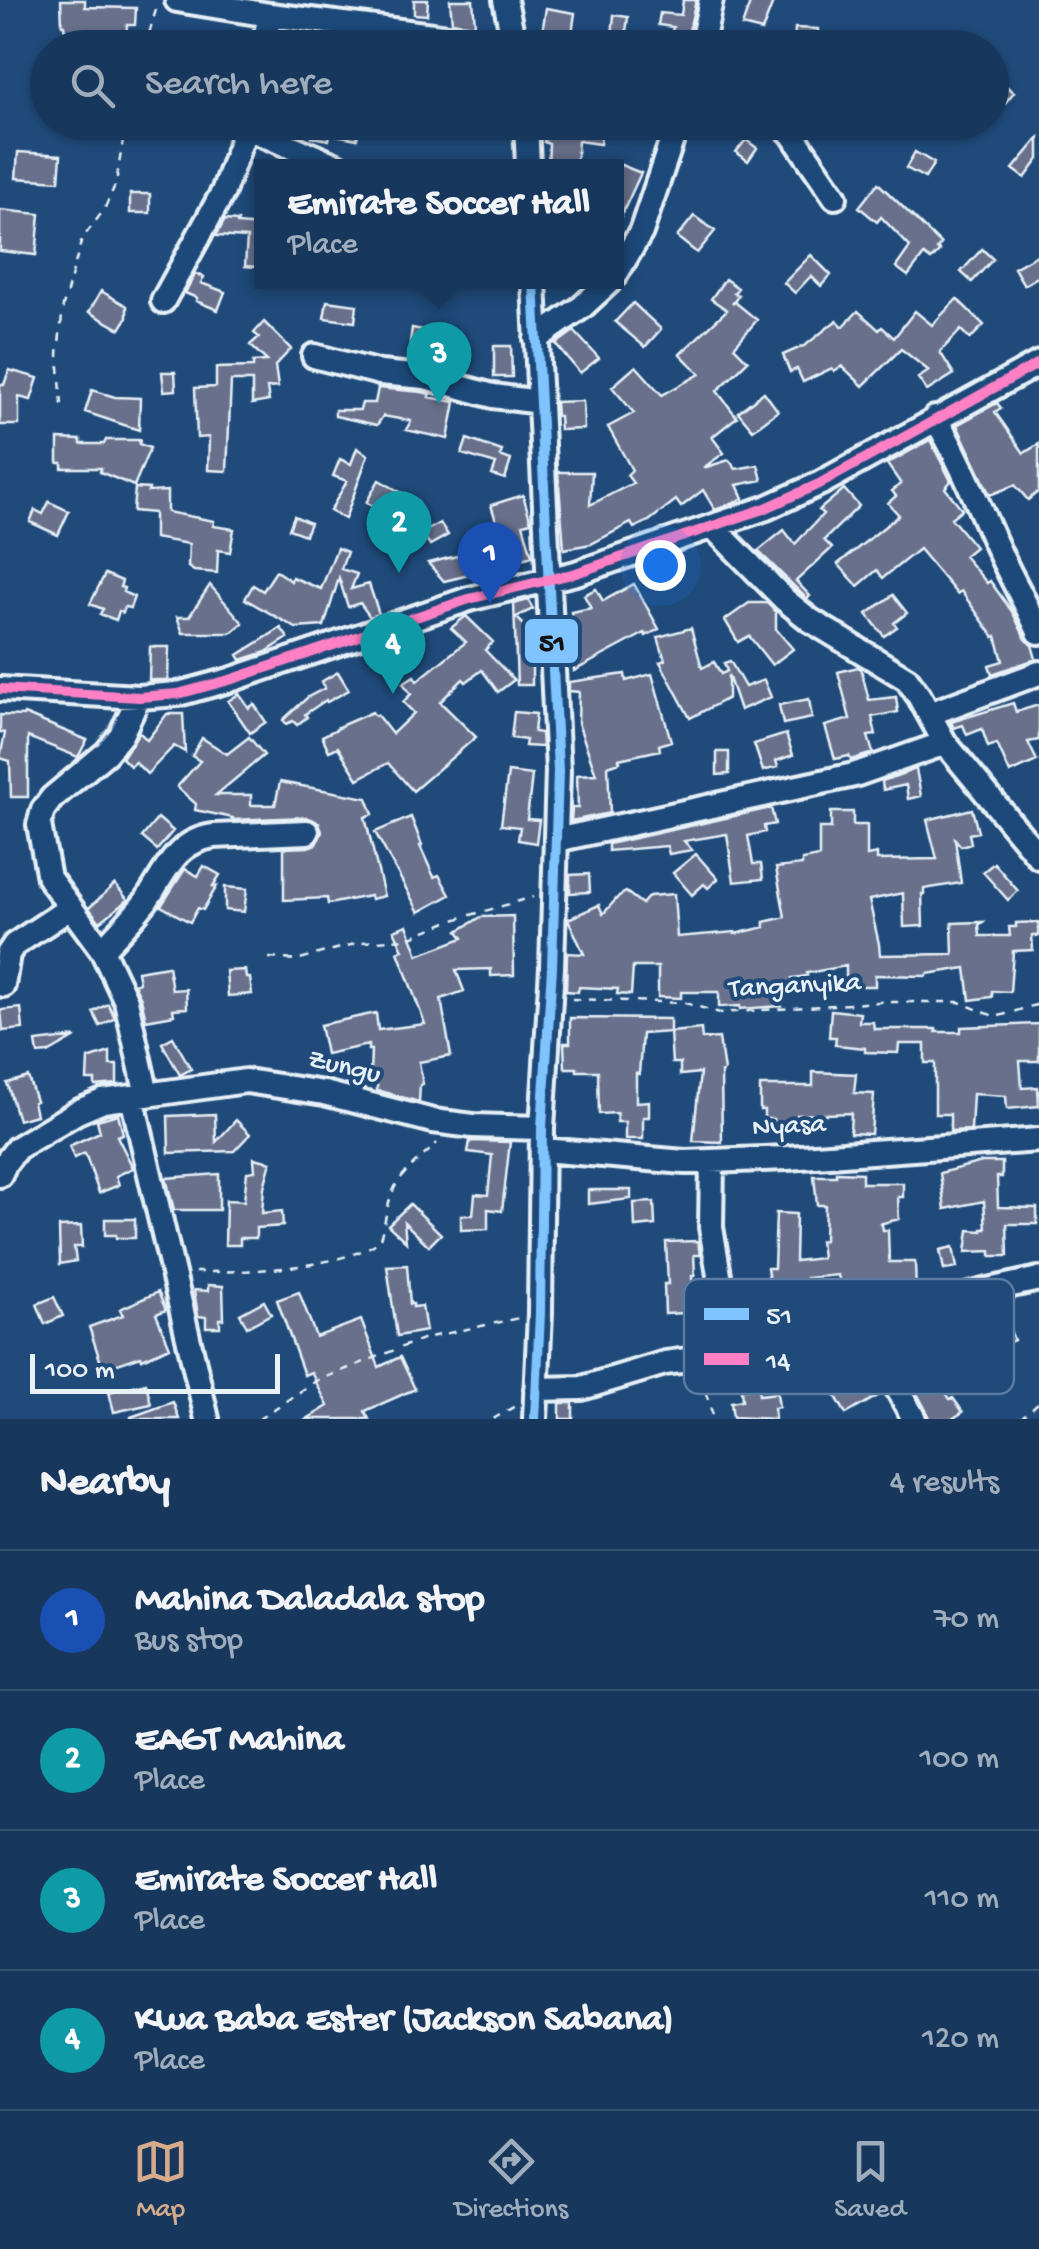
<!DOCTYPE html>
<html lang="en">
<head>
<meta charset="utf-8">
<style>
	body { margin:0; font-family:"Gochi Hand",sans-serif; background:#203f62; color:#f1f3f6 }
	.scale { position:absolute; left:30px; bottom:25px; width:250px; box-sizing:border-box; padding-left:10px; border:5px solid #e8f1f8; border-top:0; font-size:28px; line-height:35px; white-space:nowrap; color:#e8f1f8; -webkit-text-stroke:8px #1f4a7a; paint-order:stroke }
	.you { position:absolute; left:660px; top:565px; width:35px; height:35px; margin:-25px; border:8px solid #fff; border-radius:50%; background:#1a73e8; box-shadow:0 0 0 15px #1a73e833 }
	.badge { display:grid; place-items:center; width:65px; height:65px; border-radius:50%; background:#d6ab8b; color:#fff; font-size:32px; font-weight:700 }
	.pin { position:absolute; translate:-50% -82px; filter:drop-shadow(0 2px 5px #0008) }
	.pin::after { content:''; position:absolute; top:52px; width:35px; height:30px; background:inherit; clip-path:polygon(0 0,100% 0,50% 100%) }
	.popup { position:absolute; left:254px; top:159px; width:370px; height:130px; box-sizing:border-box; display:grid; place-content:center; border-radius:0px; background:#17385c; filter:drop-shadow(0 2px 8px #0005); font-size:32px; white-space:nowrap; color:#9eacbb }
	.popup b { font-size:38px; color:#f1f3f6 }
	.popup::after { content:''; position:absolute; left:50%; top:100%; margin-left:-20px; border:20px solid transparent; border-top-color:#17385c }
	.list { margin:0; padding:0; list-style:none }
	h2 { display:flex; justify-content:space-between; align-items:center; height:130px; margin:0; padding:0 40px; font-size:42px }
	h2 small { font-size:32px; font-weight:400; color:#9eacbb }
	.list li { display:grid; grid-template-columns:65px 1fr auto; gap:30px; align-items:center; box-sizing:border-box; height:140px; padding:0 40px; border-top:2px solid #365272 }
	.list b { display:block; font-size:38px; white-space:nowrap }
	.list p { margin:0; font-size:32px; white-space:nowrap; color:#9eacbb }
	.list em { font-size:32px; font-style:normal; color:#9eacbb }
	.icon { flex:none; width:55px; height:55px; fill:none; stroke:currentColor; stroke-width:2; stroke-linecap:round; stroke-linejoin:round }
	.map { position:relative; flex:none; width:1039px; height:1419px; overflow:hidden }
	.search { position:absolute; background:#17385c; box-shadow:0 2px 8px #0004; left:30px; right:30px; top:30px; height:110px; display:flex; align-items:center; gap:25px; box-sizing:border-box; padding:0 35px; border-radius:55px; color:#9eacbb; font-size:38px }
	.sheet { height:690px; background:#17385c }
	nav { display:flex; justify-content:space-around; align-items:center; box-sizing:border-box; height:140px; border-top:2px solid #365272; background:#17385c; font-size:28px; color:#9eacbb }
	nav a { display:grid; justify-items:center; gap:5px }
	nav .on { color:#d6ab8b }
	.map>svg:first-child { display:block }
	.building { fill:#686f8b; stroke:#e8f1f8; stroke-width:2.5 }
	.lines { fill:none; stroke-linecap:round; stroke-linejoin:round }
	.minor-casing { stroke:#e8f1f8; stroke-width:30 }
	.path { stroke:#e8f1f8; stroke-width:2.5; stroke-dasharray:8 8; stroke-linecap:butt }
	.minor { stroke:#1f4a7a; stroke-width:22 }
	.bus-1-casing { stroke:#1f4a7a; stroke-width:18 }
	.bus-2-casing { stroke:#1f4a7a; stroke-width:18 }
	.bus-1 { stroke:#80c4ff; stroke-width:10 }
	.bus-2 { stroke:#ff80c5; stroke-width:10 }
	.labels { text-anchor:middle; dominant-baseline:central; stroke-width:8; stroke-linejoin:round; paint-order:stroke }
	.street-label { font-size:28px; fill:#e8f1f8; stroke:#1f4a7a }
	.key { fill:#1f4a7a; stroke:#5b7ca0; stroke-width:2.5 }
	.key-label { font-size:28px; fill:#e8f1f8 }
	.line-badge { stroke:#1f4a7a; stroke-width:4 }
	.pale-badge-label { font-size:28px; text-anchor:middle; font-weight:bold; fill:#111 }
</style>
</head>
<body>
<div class="map">
<svg width="1039" height="1419" viewBox="0 0 1039 1419">
	<rect width="100%" height="100%" fill="#1f4a7a"/>
	<filter id="ink" filterUnits="userSpaceOnUse"><feTurbulence type="fractalNoise" baseFrequency=".01" numOctaves="2"/><feDisplacementMap in="SourceGraphic" scale="20" xChannelSelector="R" yChannelSelector="G"/><feConvolveMatrix kernelMatrix="1 2 1 2 8 2 1 2 1" color-interpolation-filters="sRGB"/></filter>
	<g filter="url(#ink)">
		<path class="building" d="M61,0H85V7L136,8L135,25H127L125,48H102L103,36L66,40L64,25H62Z
			M414,0H428L427,15L414,14Z
			M450,0H473L475,25L452,22Z
			M683,0H696L685,48H668L673,27L658,25L660,13L681,15Z
			M751,0H774L762,31L742,26Z
			M546,8L575,13L571,41L550,38L542,33Z
			M614,15L628,17L624,47L611,46Z
			M795,28L818,29V43L794,42Z
			M887,33L919,35L942,48H913Z
			M992,75L1014,92L1001,108L992,101Z
			M303,122H360L357,139L330,134L329,140L312,137L313,132L303,130Z
			M571,122H603L600,144L578,141L576,166H548L549,144L544,142L547,129L569,133Z
			M1039,138V159L1025,178L1013,169Z
			M746,140L757,148L748,161L736,152Z
			M18,152L61,155L59,181L16,178Z
			M915,152L934,163L925,178L906,168Z
			M616,163L641,173L616,227Z
			M878,183L941,244L937,249L940,251L931,260L924,255L908,276L896,267L910,247L881,217L877,222L859,207Z
			M130,194H150V213H130Z
			M0,210L40,214L36,255L0,251Z
			M694,216L715,231L697,253L677,237Z
			M225,220L238,221L237,224L260,226L256,267L245,266L247,238L216,236Z
			M982,249L993,259L972,282L961,272Z
			M1039,254V276L1024,285L1014,268Z
			M811,255L831,275L821,286L811,276L795,293L784,283Z
			M195,274L204,277L201,283L225,292L218,310L196,301L197,298L185,293Z
			M725,279L738,288L734,293L739,295L732,304L735,302L757,320L734,347L748,361L717,391L737,417L712,437L724,453L703,468L729,460L736,469L758,465L762,480L737,485L743,498L731,504L715,510L703,490L681,507L676,500L649,521L634,528L631,523L591,544L564,549L558,472H592L590,505L633,483L627,475L632,470L608,427L634,413L612,387L636,366L662,395L700,374L680,354L727,310L711,299Z
			M101,291L127,306V318L120,329L89,312Z
			M957,299L984,325L970,339L961,330L940,352L954,374L927,391L918,378L929,371L901,349L863,386L842,366L834,371L832,368L803,382L797,369L790,372L783,355L806,345L837,320L843,327L858,311L879,330L882,327L894,338L915,311L932,325Z
			M327,301L357,305L355,322L324,318Z
			M633,303L661,329L645,347L615,322Z
			M264,322L291,349L275,366L278,387L267,388L269,401L252,404V381H231L227,471L208,470L209,437L197,438L195,388L216,387V368L253,367V362L267,361L250,345L259,337L254,333Z
			M412,328L439,333L436,347L410,342Z
			M574,331L599,358L580,373L556,344Z
			M494,346H511L512,377H494Z
			M9,370L38,378L31,400L19,397V425H0V384L4,385Z
			M162,372H175L176,390L164,391Z
			M378,388L422,392L430,394L429,397L455,402L448,439L406,430L411,421L383,416L377,425L335,416V410H360L362,403H375Z
			M92,390L115,397L140,398L139,430L85,412Z
			M764,392L778,411L753,430L738,412Z
			M583,401L584,429L560,430L559,416H556L555,402Z
			M997,403L1001,408L995,412L1024,453L1039,444V491L1028,500L1015,485L990,495L957,425Z
			M58,439L81,440V444H104L106,440H140L139,444L150,448L134,486L100,472L101,468H62V463H58Z
			M467,439L502,451L500,456L511,460L505,479L492,475L496,464L462,454Z
			M930,440L951,481L945,488L962,509L951,518L975,547L964,556L987,583L990,581L1013,613L1025,638L1032,645L1036,659L992,674L989,665L1003,661L996,636L994,637L961,591L957,594L919,549L883,578L877,570L858,586L838,564L899,515L888,503L896,496L892,491L901,484L887,464Z
			M357,448L368,455L345,519L330,511L347,481L333,476L340,459L351,464Z
			M379,480L418,502L399,536L386,529L394,516L366,503Z
			M135,488L149,489L148,492L167,491V512L214,521L213,526L234,529L230,552L218,550L217,573L194,571L188,567L189,544L154,538V513L133,511Z
			M844,489L859,506L824,540L832,548L796,581L810,596L807,599L758,551L784,530L795,544L823,514L819,510Z
			M523,495L531,522L523,524L532,556L506,564L507,566L444,581L428,563L486,549L484,536L500,533L491,505Z
			M49,502L69,511L58,535L30,522L35,510L43,514Z
			M294,516L310,523L305,535L289,529Z
			M440,523L448,535L430,545L422,533Z
			M337,548L347,552L341,569L357,574L351,589L369,584L379,614L370,617L360,603L348,607L339,578L324,626L296,628L245,599L253,585L263,591L276,571L291,581L292,577L321,589Z
			M105,574L122,581L120,587L124,588L123,592L134,597L130,608L125,607L123,613L119,611L116,620L100,614L103,609L90,604Z
			M634,584L659,629L646,636L645,633L574,671L573,639H576L571,612L591,608L584,595L596,589L603,601Z
			M210,585L243,623L231,633H183L177,617H189Z
			M893,595L907,613L894,623L897,627L884,636L867,614Z
			M528,600L533,609L516,617L532,633V685H517L514,604Z
			M749,603H767L776,612V629L793,649L772,665L749,636L738,642L725,620Z
			M466,616L493,642L485,650L514,680L498,692L482,670L466,682L463,679L440,702L476,737L413,791L388,763L358,779L338,747L329,751L322,736L339,728L338,727L372,712L375,716L377,715L392,734L414,713L403,702L411,694L403,683L414,676L417,681L466,642L451,628Z
			M281,628L288,638L266,652L241,660L238,655Z
			M691,628L702,668L714,662L721,674L727,671L724,663L730,661L745,687L764,680L771,697L740,710L728,675V698L690,718L660,662L665,660L658,637Z
			M150,647H169L168,680H149Z
			M858,667L861,669L869,700L896,697L898,712L872,717L876,735L868,736L873,753L851,760L849,756L835,759L825,726L850,719L838,672Z
			M338,672L349,690L327,702L326,700L305,714L307,717L297,725L293,721L286,724L283,720L308,697L325,688L321,682Z
			M625,674L626,681L652,674L671,741L659,745L660,750L619,759L620,762L608,766L610,813L571,821L572,808H578L577,775L596,774L578,723L579,692L569,691V682Z
			M239,694L249,708L254,704L266,722L250,733L228,701Z
			M809,699L812,718L783,724L779,705Z
			M1013,703L1016,712L1039,705V740L1028,742L1037,761L1010,773L997,744L988,747L982,729L967,735L963,725L954,728L951,722Z
			M514,712L536,714L534,732L541,733L542,747L525,746L526,740L511,738Z
			M24,714L87,740L78,757L28,737V797H11L10,761L0,758L5,733L0,732V715L23,716Z
			M167,714H183L185,752L174,746L147,774L135,762L130,766L122,758L139,732L147,740Z
			M786,734L793,755L776,761L778,767L763,771L754,744Z
			M249,737L264,755L216,795H251V805H275L280,782L367,798L373,814L365,817L384,896L371,899L370,896L328,904L327,898L284,900V848L308,847L316,844L322,832L319,823L306,817L233,820V818L195,810L196,804L177,787L200,761L192,756L202,738L227,754Z
			M717,752H729V774L717,775Z
			M916,769L921,796L908,799L906,785L883,790L882,781Z
			M508,772L532,775L527,819L539,820L536,843L518,840L520,827L501,825Z
			M771,808L775,824L764,826L765,832L748,836L753,864H761L763,879L734,882L727,834L684,841L692,850L669,854L667,846L608,851V844Z
			M972,809L978,832L969,834L971,843L961,846L955,839L961,883L924,889V894H922L923,926L904,927L903,893L869,900L879,944L880,955L953,954L952,923L983,922L979,925L980,936H1010L1009,927H1016V923L1039,922V936H1032L1033,950L1013,951L1010,992L992,991V997L970,1000L966,968L927,974V976L875,975V986H857V978H846V966L807,973V976L792,978L793,990L780,991L781,1006L740,1009V1006L719,1007V992H681V998L658,997V967H633L631,995L617,994L618,989L579,987L578,992L566,991L567,953L584,954L568,919L599,905L603,914L619,896L626,892L642,904L649,896L674,894L677,937L735,932V934L765,927L764,922L785,917L776,868L802,865V860L819,857V828H831V812H853V825H867V856L877,854V860L937,859L927,820Z
			M411,817L422,845L420,846L434,877L439,875L450,895L419,912L375,832Z
			M158,818L173,831L157,850L142,837Z
			M696,854L718,879L708,888L704,884L692,895L673,873Z
			M994,863L1018,891L1008,900L983,872Z
			M204,866L220,875L213,886H217L203,910L198,908L190,922L161,906L185,869L198,876Z
			M589,874L590,892L570,893V875Z
			M115,884L128,900L100,922L89,908Z
			M225,887L247,889L244,912L225,910Z
			M513,916L514,975L491,976V969L456,970L464,991L441,999L451,1056L419,1062L423,1084L420,1085L419,1102L377,1090V1074H370L371,1050H368V1045L326,1054L320,1025L376,1013L378,1030L425,1024L398,952L403,950L394,930L407,925L418,955L463,938L458,931L481,917Z
			M168,966L172,990L186,989L187,1008L173,1009L174,1015L146,1020L141,998L134,984L139,982L137,971Z
			M245,970L246,978H250L252,994L228,996L226,971Z
			M108,1004L115,1018L100,1026L93,1012Z
			M21,1008L23,1029L3,1031L1,1010Z
			M831,1010L860,1013L859,1022H873L874,1029H936V1032H961V1027L1039,1024V1061H1020L1022,1088L1038,1087L1039,1106L1007,1109L1006,1096L973,1094L971,1130L950,1131V1114H935V1063H925V1044H899L898,1053L865,1052V1048L835,1045L836,1037H829Z
			M570,1018L670,1019V1032L701,1029L702,1039L719,1038L724,1071L721,1072L722,1142L693,1141L700,1073L680,1075V1063H672L670,1032L642,1034L639,1074L636,1073V1102L649,1101V1117H643V1139H625V1122H617V1113L599,1114L598,1071H577V1068H565L564,1043H570Z
			M76,1037L48,1053L38,1054L36,1042Z
			M173,1037L191,1069L180,1075L162,1043Z
			M110,1052V1065H117V1084L95,1086V1080H87L88,1059Z
			M813,1072L856,1074L854,1093L874,1094L871,1134L850,1133L851,1113L797,1115V1124H789V1130H773V1119H764V1110H760V1086H813Z
			M28,1077L36,1101L33,1102L36,1115L18,1120L7,1083Z
			M118,1114L123,1134L117,1136L133,1168L116,1176L119,1185L99,1193L85,1153L74,1158L69,1146L100,1132L97,1120Z
			M215,1114L216,1142L236,1120L250,1134L234,1151L169,1153L168,1116Z
			M470,1141L510,1142L502,1211L488,1209V1229L461,1230V1215H473L475,1194L488,1195L492,1155L468,1152Z
			M254,1158L271,1162L264,1187L262,1213L282,1211L283,1226L256,1228V1238H240V1245H225L226,1200L244,1201L247,1172L255,1171Z
			M982,1162H1002V1177H997L998,1207L1037,1208V1224H1007L1008,1256H991V1251L966,1252L969,1230L982,1231V1229H986L984,1201L945,1209L940,1173Z
			M836,1172L862,1173V1183H903V1197H898L899,1219L879,1224H882L883,1230H888L889,1262H915L916,1291L923,1290V1293L881,1305L880,1299L845,1306L838,1275L806,1278L810,1304H793L792,1314L774,1316L767,1268H774L776,1213L796,1214L795,1261L822,1258L820,1241L824,1240L825,1205H817L814,1176H836Z
			M219,1174V1210H174L166,1178Z
			M588,1190H631V1199L588,1204Z
			M654,1202L655,1225L635,1227L634,1203Z
			M410,1204L441,1234L429,1246L404,1222L406,1242L388,1225Z
			M105,1219H135V1238H116V1235H105Z
			M81,1226L82,1247H74L76,1261L60,1264L59,1227Z
			M698,1241L700,1255H694L695,1276H692L693,1306H684V1313L665,1314L664,1284H668L666,1242Z
			M953,1247L957,1268L944,1270L940,1250Z
			M407,1265L410,1304H413V1307L422,1306L426,1331L397,1336L387,1266Z
			M208,1285L223,1286L224,1319H220V1327H206V1317L198,1316L194,1290L208,1291Z
			M158,1292L166,1310L156,1314L170,1347L142,1359L141,1356L103,1369L89,1327L123,1315L120,1309Z
			M299,1292L316,1337L361,1320L379,1367L400,1357L415,1389L365,1411L369,1419H307L328,1406L311,1372L304,1375L277,1300Z
			M54,1297L63,1316L45,1324L37,1304Z
			M264,1301L271,1314L247,1327L240,1314Z
			M989,1316L993,1326L1006,1320L1014,1340L990,1350L978,1321Z
			M927,1323L945,1366L932,1372L950,1399L953,1398L963,1412L952,1419H929L927,1412L888,1340L911,1328Z
			M846,1363L861,1387L875,1379L883,1393L846,1414L824,1376Z
			M146,1383L151,1404L114,1412L109,1392Z
			M758,1387L759,1395L777,1393L779,1407L774,1408L775,1419L733,1417L731,1402L742,1400L741,1389Z
			M173,1402L179,1419H131V1417Z
			M560,1403H573V1419H560Z"/>
		<g class="lines">
			<defs>
				<path id="minor" d="M177,0L270,15
					M505,0L515,48
					M263,48L270,15L539,48
					M701,48L711,0
					M526,122L528,166
					M780,122L792,134L835,197
					M247,128L337,166
					M616,274L641,232L678,122
					M534,282L558,771L552,967L542,1128L540,1313L535,1419
					M163,301L223,192L248,122
					M536,339L582,307L609,282
					M314,356L380,373L425,377L493,396L540,402
					M935,418C960,459 977,503 997,547C1010,576 1026,603 1039,632
					M713,527L785,600L810,620L907,679L919,696L945,743L1039,857
					M0,689L139,697L178,694L233,679L469,599L576,573L766,508L821,483L1039,363
					M139,697L121,735L106,753L52,798L43,810L39,825L49,878L102,950L126,1001L147,1095
					M929,714L1039,673
					M556,840L854,775L945,743
					M102,950C117,934 133,918 146,901C166,872 175,841 214,836L307,832
					M3,985L8,954L14,945L70,908
					M132,1097L207,1419
					M543,1150L685,1162L787,1158L1039,1140
					M712,1161L711,1227L719,1275L718,1356
					M0,1175L6,1162L17,1148L77,1112L103,1101L246,1081L324,1093L433,1121L473,1126L542,1128
					M863,1325L914,1419
					M536,1389L582,1388L665,1363L795,1346L984,1291L1039,1279"/>
			</defs>
			<use href="#minor" class="minor-casing"/>
			<path class="path" d="M145,48L157,6
				M62,405L58,354L63,306L82,239L104,210L116,183L126,122
				M269,958L296,960L362,942L406,939L447,922L533,897
				M572,999L685,1003L720,1013L878,1002H959L996,1017L1039,1004
				M195,1272C241,1272 343,1269 379,1241C386,1223 386,1203 396,1185C406,1168 423,1158 437,1143
				M701,1377L714,1419
				M259,1419L316,1381L425,1338L519,1318
				M493,1419L517,1405
				M1020,1419L1039,1402"/>
			<use href="#minor" class="minor"/>
			<defs>
				<path id="bus-1" d="M534,282L558,771L552,967L542,1128L540,1313L535,1419"/>
				<path id="bus-2" d="M0,689L139,697L178,694L233,679L469,599L576,573L766,508L821,483L1039,363"/>
			</defs>
			<use href="#bus-1" class="bus-1-casing"/>
			<use href="#bus-2" class="bus-2-casing"/>
			<use href="#bus-1" class="bus-1"/>
			<use href="#bus-2" class="bus-2"/>
		</g>
	</g>
	<g class="labels">
		<g class="street-label">
			<text transform="translate(795 987) rotate(-3)">Tanganyika</text>
			<text transform="translate(344 1068) rotate(13)">Zungu</text>
			<text transform="translate(789 1127) rotate(-3)">Nyasa</text>
		</g>
	</g>
	<rect x="684" y="1279" width="330" height="115" rx="15" class="key"/>
	<rect x="704" y="1308" width="45" height="12" fill="#80c4ff"/>
	<rect x="704" y="1353" width="45" height="12" fill="#ff80c5"/>
	<g class="key-label">
		<text x="766" y="1324">51</text>
		<text x="766" y="1369">14</text>
	</g>
	<rect class="line-badge" x="523" y="617" width="57" height="48" rx="10" fill="#80c4ff"/>
	<g class="pale-badge-label">
		<text x="552" y="651">51</text>
	</g>
</svg>
<div class="scale">100 m</div>
<div class="you"></div>
<div class="pin badge" style="left:490px;top:604px;background:#1a4fb4">1</div>
<div class="pin badge" style="left:399px;top:573px;background:#0f9aa8">2</div>
<div class="pin badge" style="left:439px;top:404px;background:#0f9aa8">3</div>
<div class="popup"><b>Emirate Soccer Hall</b>Place</div>
<div class="pin badge" style="left:393px;top:694px;background:#0f9aa8">4</div>
<div class="search"><svg class="icon" aria-label="search" viewBox="0 0 24 24"><circle cx="10" cy="10" r="6"/><path d="M15 15l6 6"/></svg>Search here</div>
</div>
<section class="sheet">
<h2>Nearby<small>4 results</small></h2>
<ul class="list">
<li><span class="badge" style="background:#1a4fb4">1</span><div><b>Mahina Daladala stop</b><p>Bus stop</p></div><em>70 m</em></li>
<li><span class="badge" style="background:#0f9aa8">2</span><div><b>EAGT Mahina</b><p>Place</p></div><em>100 m</em></li>
<li><span class="badge" style="background:#0f9aa8">3</span><div><b>Emirate Soccer Hall</b><p>Place</p></div><em>110 m</em></li>
<li><span class="badge" style="background:#0f9aa8">4</span><div><b>Kwa Baba Ester (Jackson Sabana)</b><p>Place</p></div><em>120 m</em></li>
</ul>
</section>
<nav>
<a class="on"><svg class="icon" aria-label="map" viewBox="0 0 24 24"><path d="M3 6l6-2 6 2 6-2v14l-6 2-6-2-6 2zM9 4v14M15 6v14"/></svg>Map</a>
<a><svg class="icon" aria-label="directions" viewBox="0 0 24 24"><path d="M12 3l9 9-9 9-9-9zM9 14v-3h6M13 9l2 2-2 2"/></svg>Directions</a>
<a><svg class="icon" aria-label="saved" viewBox="0 0 24 24"><path d="M7 4h10v16l-5-4-5 4z"/></svg>Saved</a>
</nav>
</body>
</html>
